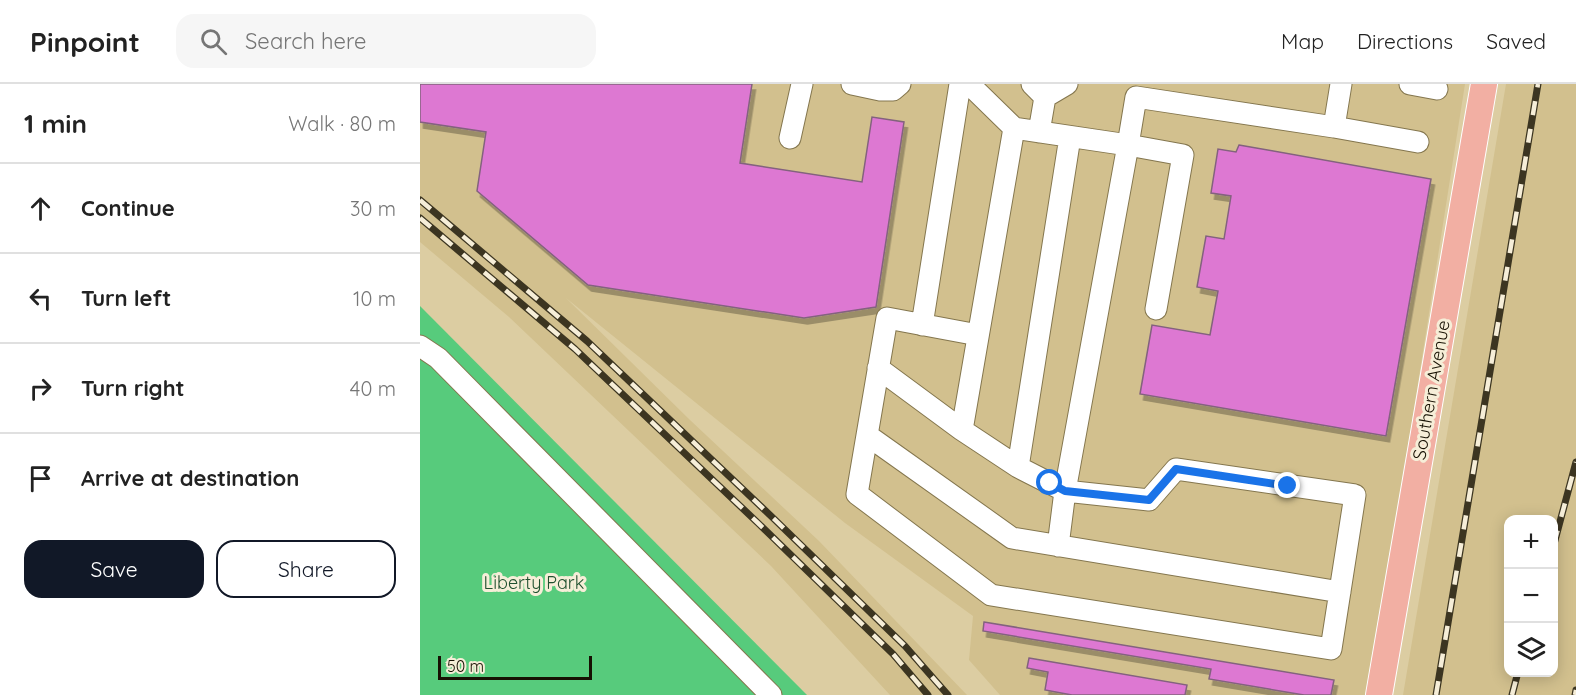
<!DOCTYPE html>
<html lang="en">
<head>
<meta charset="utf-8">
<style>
	body { margin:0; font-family:Quicksand,sans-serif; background:#f6f6f6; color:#222 }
	.controls { position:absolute; right:18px; bottom:18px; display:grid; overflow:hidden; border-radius:12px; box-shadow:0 3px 15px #0003 }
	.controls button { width:54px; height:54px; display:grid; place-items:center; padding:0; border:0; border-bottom:2px solid #e0e0e0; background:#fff; color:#222; font:30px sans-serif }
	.scale { position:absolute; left:18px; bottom:15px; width:154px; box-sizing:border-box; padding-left:6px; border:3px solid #171103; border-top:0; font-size:16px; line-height:21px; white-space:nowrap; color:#171103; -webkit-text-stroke:4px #f6eed8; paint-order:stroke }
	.stop { position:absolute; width:18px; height:18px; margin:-14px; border:4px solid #1a73e8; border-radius:50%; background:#fff }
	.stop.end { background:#1a73e8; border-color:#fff; box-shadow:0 2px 6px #0008 }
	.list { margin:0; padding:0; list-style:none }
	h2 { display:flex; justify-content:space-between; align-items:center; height:78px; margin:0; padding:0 24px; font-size:26px }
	h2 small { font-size:20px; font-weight:400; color:#767676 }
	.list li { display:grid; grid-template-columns:39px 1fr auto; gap:18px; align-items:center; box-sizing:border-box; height:90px; padding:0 24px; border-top:2px solid #e0e0e0 }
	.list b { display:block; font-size:22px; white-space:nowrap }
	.list em { font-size:20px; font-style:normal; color:#767676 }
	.actions { display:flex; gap:12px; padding:18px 24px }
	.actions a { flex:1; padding:14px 0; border:2px solid #111827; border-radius:18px; text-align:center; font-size:21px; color:#111827 }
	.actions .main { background:#111827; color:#fff }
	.icon { flex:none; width:33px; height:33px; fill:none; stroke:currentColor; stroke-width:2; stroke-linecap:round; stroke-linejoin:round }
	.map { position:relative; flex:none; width:1156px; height:611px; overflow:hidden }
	header { display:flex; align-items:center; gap:36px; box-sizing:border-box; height:84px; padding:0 30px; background:#fff; border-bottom:2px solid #e0e0e0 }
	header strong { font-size:28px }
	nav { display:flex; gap:33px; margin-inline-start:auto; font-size:21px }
	.search { width:420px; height:54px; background:#f6f6f6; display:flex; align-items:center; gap:15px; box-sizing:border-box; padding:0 21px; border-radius:18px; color:#767676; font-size:22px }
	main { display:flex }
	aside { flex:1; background:#fff }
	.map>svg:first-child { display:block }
	.built { fill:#d2c08e; fill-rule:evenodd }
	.green { fill:#57cb7c }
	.building { fill:#dd78d2; stroke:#83627e; stroke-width:1.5; filter:url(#shadow) }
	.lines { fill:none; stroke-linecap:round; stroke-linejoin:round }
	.minor-casing { stroke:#84764e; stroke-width:23 }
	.major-casing { stroke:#fff; stroke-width:28 }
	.minor { stroke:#fff; stroke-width:21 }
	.major { stroke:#f2afa3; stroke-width:26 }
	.rail-casing { stroke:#3c3521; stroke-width:7 }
	.rail { stroke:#f6eed8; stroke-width:4.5; stroke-dasharray:14; stroke-linecap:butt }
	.route { stroke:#1a73e8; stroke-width:8 }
	.labels { text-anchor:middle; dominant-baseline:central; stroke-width:6; stroke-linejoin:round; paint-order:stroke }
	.street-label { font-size:18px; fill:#171103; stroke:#f6eed8 }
	.park-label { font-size:18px; fill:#1f512f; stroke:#f6eed8 }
</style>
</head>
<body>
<header>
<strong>Pinpoint</strong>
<div class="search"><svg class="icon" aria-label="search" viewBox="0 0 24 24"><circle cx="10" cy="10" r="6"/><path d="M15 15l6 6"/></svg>Search here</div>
<nav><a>Map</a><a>Directions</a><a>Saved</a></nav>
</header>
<main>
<aside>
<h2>1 min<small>Walk · 80 m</small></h2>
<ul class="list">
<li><svg class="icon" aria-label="ahead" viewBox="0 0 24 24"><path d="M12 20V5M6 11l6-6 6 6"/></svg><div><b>Continue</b></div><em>30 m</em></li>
<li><svg class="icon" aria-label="left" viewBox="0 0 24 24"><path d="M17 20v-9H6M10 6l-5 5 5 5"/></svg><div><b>Turn left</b></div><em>10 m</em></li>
<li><svg class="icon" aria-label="right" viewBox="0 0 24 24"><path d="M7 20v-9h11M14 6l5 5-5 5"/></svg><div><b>Turn right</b></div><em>40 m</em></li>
<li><svg class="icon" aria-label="arrive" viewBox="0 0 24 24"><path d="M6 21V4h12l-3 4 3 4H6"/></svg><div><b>Arrive at destination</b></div></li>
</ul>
<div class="actions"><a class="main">Save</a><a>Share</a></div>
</aside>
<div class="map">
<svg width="1156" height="611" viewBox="0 0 1156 611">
	<defs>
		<filter id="shadow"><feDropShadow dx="3.5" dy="6" stdDeviation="0" flood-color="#0004"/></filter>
	</defs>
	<rect width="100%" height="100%" fill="#dccda2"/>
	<path class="built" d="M0,0H1045L949,611H580L549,576L553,532L425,439L146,214L270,336L399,457L547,611H470L351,482L89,233L0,158Z
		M1086,0H1156V611H983ZM1088,436H1134V588H1088Z"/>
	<path class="green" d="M0,222L387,611H0Z"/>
	<path class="building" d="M0,0H332L320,79L442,98L452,33L484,38L456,223L384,234L168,201L57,107L66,48L0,38Z
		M819,61L1011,95L966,352L720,310L732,241L790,251L798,207L777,203L786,152L804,155L811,112L791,109L798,65L816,68Z
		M564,538L914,596L911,611H884L789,595L791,585L563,547Z
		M609,574L767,601L765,611H652L625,606L628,588L607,584Z"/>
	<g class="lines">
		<defs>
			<path id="minor" d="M432,0L460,6H473L480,0
				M549,0L594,44
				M612,0L625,13
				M990,0L1017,5
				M914,43L921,0
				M619,48L625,13L647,0
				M650,53L598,383L645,407L708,61L763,71L736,225
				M370,54L382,0
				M502,241L540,0
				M558,251L467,234L437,410L571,511L911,565L935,411L756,385L729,416L645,407L638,462
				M0,262L18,274L351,611
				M458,284L542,346
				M447,351L592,454L920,508
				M598,383L542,346L594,44L708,61L716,13L914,43L998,58"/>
			<path id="major" d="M959,611L1064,0"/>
		</defs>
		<use href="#minor" class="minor-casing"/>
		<use href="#major" class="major-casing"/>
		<use href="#minor" class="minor"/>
		<use href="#major" class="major"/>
		<defs>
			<path id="rail" d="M0,116L167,257L351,432L485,562L528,611
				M0,134L155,265L339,440L473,570L508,611
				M1134,460L1156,378
				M1016,611L1118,0
				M1092,611L1098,588
				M1155,611L1156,606"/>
		</defs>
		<use href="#rail" class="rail-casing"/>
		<use href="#rail" class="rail"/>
	</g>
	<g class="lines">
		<path class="route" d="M630,399L645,407L729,416L756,385L868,402"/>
	</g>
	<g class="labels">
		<g class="street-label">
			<text transform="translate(1011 306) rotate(-80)">Southern Avenue</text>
		</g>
		<g class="park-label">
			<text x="114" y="498">Liberty Park</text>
		</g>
	</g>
</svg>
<div class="controls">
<button>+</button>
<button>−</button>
<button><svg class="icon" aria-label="layers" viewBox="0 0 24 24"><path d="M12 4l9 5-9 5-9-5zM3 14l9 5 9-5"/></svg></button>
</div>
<div class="scale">50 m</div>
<div class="stop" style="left:630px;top:399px"></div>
<div class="stop end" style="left:868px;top:402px"></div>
</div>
</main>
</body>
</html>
